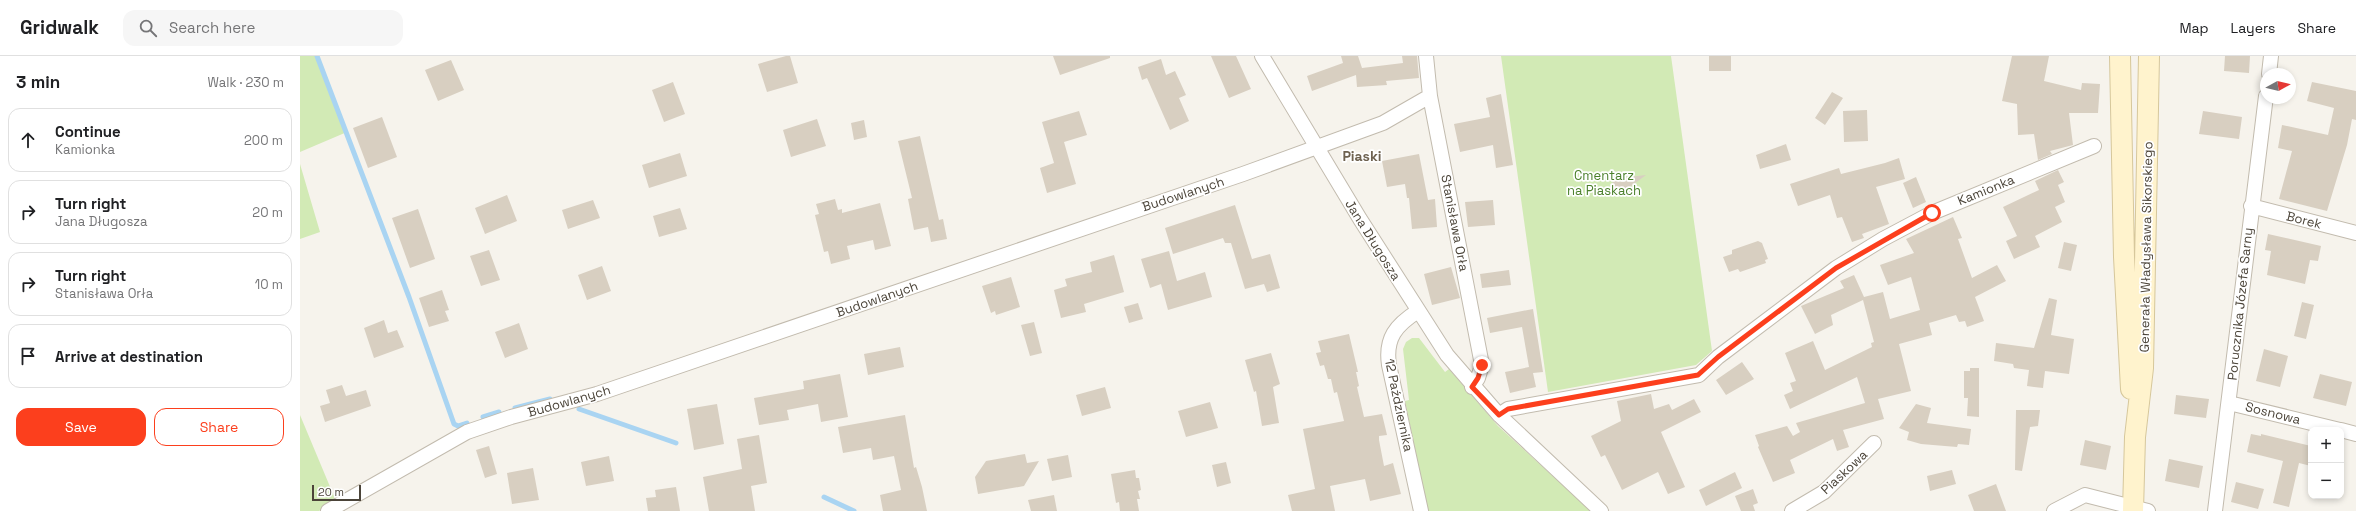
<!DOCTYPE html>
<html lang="en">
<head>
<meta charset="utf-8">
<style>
	body { margin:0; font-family:"Space Grotesk",sans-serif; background:#f6f6f6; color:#202124 }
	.controls { position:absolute; right:12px; bottom:12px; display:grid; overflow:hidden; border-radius:8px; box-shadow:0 2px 6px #0003 }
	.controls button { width:36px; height:36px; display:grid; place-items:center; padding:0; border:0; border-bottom:1px solid #e0e0e0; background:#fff; color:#202124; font:20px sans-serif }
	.compass { position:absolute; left:1960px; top:12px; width:36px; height:36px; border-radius:50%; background:#fff; box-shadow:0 2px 6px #0003; rotate:82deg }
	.scale { position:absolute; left:12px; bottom:10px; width:49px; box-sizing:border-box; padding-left:4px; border:2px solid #4b4439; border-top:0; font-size:11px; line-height:14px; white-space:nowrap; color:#4b4439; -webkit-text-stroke:3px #fff; paint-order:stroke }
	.stop { position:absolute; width:12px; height:12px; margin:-9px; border:3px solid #fc3f1d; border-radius:50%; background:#fff }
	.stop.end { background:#fc3f1d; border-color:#fff; box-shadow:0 1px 4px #0008 }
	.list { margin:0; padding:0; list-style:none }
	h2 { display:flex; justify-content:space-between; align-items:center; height:52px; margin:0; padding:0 16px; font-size:17px }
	h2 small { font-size:13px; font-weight:400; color:#757577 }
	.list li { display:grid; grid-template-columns:26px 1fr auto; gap:12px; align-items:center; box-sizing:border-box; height:64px; margin:0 8px 8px; padding:0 8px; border:1px solid #e0e0e0; border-radius:12px }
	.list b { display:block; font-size:15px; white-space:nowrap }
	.list p { margin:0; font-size:13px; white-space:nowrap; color:#757577 }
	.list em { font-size:13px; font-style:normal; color:#757577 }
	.actions { display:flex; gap:8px; padding:12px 16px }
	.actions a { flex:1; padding:9px 0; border:1px solid #fc3f1d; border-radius:12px; text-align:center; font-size:14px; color:#fc3f1d }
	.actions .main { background:#fc3f1d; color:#fff }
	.icon { flex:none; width:22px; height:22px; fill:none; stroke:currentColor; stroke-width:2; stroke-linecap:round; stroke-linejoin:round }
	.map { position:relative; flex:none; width:2056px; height:455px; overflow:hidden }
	header { display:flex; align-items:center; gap:24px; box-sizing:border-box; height:56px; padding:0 20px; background:#fff; border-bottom:1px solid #e0e0e0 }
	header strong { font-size:19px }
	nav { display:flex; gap:22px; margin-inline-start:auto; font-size:14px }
	.search { width:280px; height:36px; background:#f6f6f6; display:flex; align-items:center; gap:10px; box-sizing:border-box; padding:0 14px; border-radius:12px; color:#757577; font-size:15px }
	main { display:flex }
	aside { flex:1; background:#fff }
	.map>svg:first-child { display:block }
	.green { fill:#d2eab5 }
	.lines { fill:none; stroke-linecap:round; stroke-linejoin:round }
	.stream { stroke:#a9d4f2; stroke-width:5 }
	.building { fill:#d8cfc1 }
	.street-casing { stroke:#c2bbae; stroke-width:16 }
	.secondary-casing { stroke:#d6c79b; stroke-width:22 }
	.street { stroke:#fff; stroke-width:14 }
	.secondary { stroke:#fff3cd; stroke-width:20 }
	.route { stroke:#fc3f1d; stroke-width:5 }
	.labels { text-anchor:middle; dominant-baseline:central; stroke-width:3.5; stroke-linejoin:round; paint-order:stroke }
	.park-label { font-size:13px; fill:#4a7f2a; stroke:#fff }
	.street-label { font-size:13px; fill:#4b4439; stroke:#fff }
	.neighbourhood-label { font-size:14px; font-weight:bold; fill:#6e6250; stroke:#fff }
</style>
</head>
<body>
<header>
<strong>Gridwalk</strong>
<div class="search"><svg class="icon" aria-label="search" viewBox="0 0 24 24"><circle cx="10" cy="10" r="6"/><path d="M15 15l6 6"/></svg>Search here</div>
<nav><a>Map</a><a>Layers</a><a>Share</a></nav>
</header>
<main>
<aside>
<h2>3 min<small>Walk · 230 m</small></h2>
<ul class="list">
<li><svg class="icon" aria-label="ahead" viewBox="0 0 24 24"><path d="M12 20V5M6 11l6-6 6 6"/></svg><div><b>Continue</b><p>Kamionka</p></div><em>200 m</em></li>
<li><svg class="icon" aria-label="right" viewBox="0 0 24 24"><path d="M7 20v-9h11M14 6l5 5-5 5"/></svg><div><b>Turn right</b><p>Jana Długosza</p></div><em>20 m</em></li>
<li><svg class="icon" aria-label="right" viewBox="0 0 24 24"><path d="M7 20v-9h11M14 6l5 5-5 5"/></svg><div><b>Turn right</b><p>Stanisława Orła</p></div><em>10 m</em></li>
<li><svg class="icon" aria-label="arrive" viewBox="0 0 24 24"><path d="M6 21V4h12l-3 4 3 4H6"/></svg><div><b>Arrive at destination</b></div></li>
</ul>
<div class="actions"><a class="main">Save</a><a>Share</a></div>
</aside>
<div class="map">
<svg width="2056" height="455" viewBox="0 0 2056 455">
	<rect width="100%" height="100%" fill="#f6f3ec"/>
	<path class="green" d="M0,0H16L47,76L0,96Z
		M1201,0H1371L1412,295L1396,309L1248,336Z
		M0,108L20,176L0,183Z
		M1112,282H1119L1145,316L1149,313L1198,370L1291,455H1128L1105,345L1109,344L1103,293L1106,286Z
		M0,359L36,445L19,455H0Z"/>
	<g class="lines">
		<path class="stream" d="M17,0L109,241L154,368L158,370L167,367
			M215,352L250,343
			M279,353L376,387
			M183,361L199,356
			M524,441L554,455"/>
	</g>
	<path class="building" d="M486,0H490L498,27L467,36L458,8Z
		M753,0H810V2L760,19Z
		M911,0H936L951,33L929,42Z
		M1041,0H1058L1062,12L1103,7L1102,0H1117L1119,22L1086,25L1087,29L1057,31L1056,19L1012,35L1007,20L1043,7Z
		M1409,0H1431V15H1409Z
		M1712,0H1749L1744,25L1781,34L1782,27L1800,28L1798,57H1769L1773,89L1750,95L1752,98L1738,104L1734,78L1718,79L1717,48L1702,45Z
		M1925,0H1950L1949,17L1924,15Z
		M861,3L866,19L875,15L886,39L879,42L889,65L870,74L847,22L842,24L838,11Z
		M151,4L164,34L138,45L125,14Z
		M373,26L385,58L364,66L352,34Z
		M2012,26L2056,35V64L2052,63L2047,89L2027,155L1979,143L1992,95L1978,92L1982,69L2028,79L2034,52L2007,45Z
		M1532,36L1543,42L1525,69L1515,62Z
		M1201,38L1213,109L1196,112L1193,89L1160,96L1154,68L1190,61L1186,42Z
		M1567,54L1568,85L1544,86L1543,55Z
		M779,55L787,79L764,86L776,128L747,137L740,112L754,107L742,66Z
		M1903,55L1942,61L1939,83L1899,78Z
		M82,61L97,101L68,112L53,72Z
		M517,63L526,90L491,101L483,74Z
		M564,64L567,81L554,84L551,67Z
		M620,80L639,164L643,163L647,183L631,186L628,171L614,174L608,143L612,142L598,85Z
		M1486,88L1491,104L1460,113L1456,99Z
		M380,97L387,120L349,132L342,109Z
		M1119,98L1128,144L1135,143L1137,171L1112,173L1109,142H1107L1105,128L1087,131L1082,105Z
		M1599,102L1605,123L1576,131L1589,168L1562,178L1564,182L1552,186L1542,161L1537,162L1530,139L1498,150L1490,128L1539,112L1541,118L1585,107Z
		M1758,114L1764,126L1758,129L1765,146L1755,151L1762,166L1735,180L1740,191L1714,203L1706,185L1717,180L1703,151L1739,134L1735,125Z
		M1346,119L1326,134L1314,135L1312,123Z
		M1616,121L1626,146L1613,152L1603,127Z
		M207,139L217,165L185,178L175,152Z
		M535,143L538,154L542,153V157L580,147L591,190L575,194L573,184L547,190L550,203L531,208L528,195L524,196L515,159L519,158L516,148Z
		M293,144L300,162L268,173L262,154Z
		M1193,144L1195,169L1168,171L1165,146Z
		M935,149L952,203L970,198L980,232L967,236L964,228L945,233L931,187H925L923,182L873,198L865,172Z
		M380,152L387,173L359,181L353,160Z
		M118,153L135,203L110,212L92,162Z
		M1653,161L1662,182L1658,183L1672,222L1697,209L1706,225L1675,241L1684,265L1667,271L1665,265L1659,266L1656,259L1629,267L1632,279L1599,288L1611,335L1578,343L1584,363L1543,374L1549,391L1537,395L1533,383L1492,403L1490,404L1495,417L1473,426L1458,391L1459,390L1455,379L1487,370L1493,380L1500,376L1496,367L1565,347L1557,321L1490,353L1484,339L1493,335L1490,327L1496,325L1485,297L1513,285L1525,314L1572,291L1571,287L1574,286L1563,244L1531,259L1533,269L1515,278L1501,250L1544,232L1540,225L1554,219L1564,241L1583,236L1590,263L1620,254L1611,221L1588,229L1580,209L1614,197L1606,183Z
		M1968,178L2021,190L2018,205L2010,204L2005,228L1967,219L1971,195L1965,194Z
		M1458,185L1462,187L1468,203L1465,204L1466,207L1440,216L1438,213L1429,216L1423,201L1432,198V194Z
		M1764,186L1777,189L1771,215L1758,212Z
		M189,194L200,224L181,230L170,200Z
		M869,195L877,225L905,216L912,241L868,254L861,228L850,232L841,203Z
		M814,199L824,236L784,248L786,256L761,262L754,234L767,230L765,223L792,216L790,206Z
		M302,210L311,235L287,244L278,219Z
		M1151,211L1160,242L1132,249L1124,218Z
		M1209,214L1211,229L1182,232L1180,218Z
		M711,221L720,251L696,259L695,255L691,257L682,230Z
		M142,234L149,254L145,255L149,265L129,271L119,242Z
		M1749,242L1757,244L1751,279L1774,283L1769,318L1745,315L1743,332L1727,330L1729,314L1714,312L1713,308L1694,305L1696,287L1734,292Z
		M2002,246L2014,249L2006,283L1994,280Z
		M838,247L843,263L829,267L824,251Z
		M1233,253L1243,316L1233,317L1236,331L1210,337L1205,316L1229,311L1222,271L1190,277L1187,262Z
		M84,264L88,277L97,274L104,291L74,302L64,272Z
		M734,266L742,297L730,300L721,269Z
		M219,267L228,293L205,302L195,276Z
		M1049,278L1058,316H1056L1059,330L1057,331L1064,361L1082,358L1087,379L1079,380V384L1084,410L1093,407L1101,438L1070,445L1065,423L1030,430L1035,455H992L988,439L1015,433L1003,373L1044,365L1037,336L1034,337L1031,323H1028L1024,309L1020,310L1016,297L1021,296L1018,285Z
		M600,291L604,311L568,319L564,298Z
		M1964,293L1988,300L1980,331L1956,325Z
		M971,297L980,328L973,331L979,367L962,370L956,335L954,336L945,304Z
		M1442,306L1454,323L1426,339L1416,324Z
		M1670,312H1679V361L1667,360L1668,342H1664V315H1670Z
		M540,318L548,361L521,366L518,348L487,354L489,364L459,369L454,342L504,333L503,325Z
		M2020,318L2052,326L2046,350L2013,342Z
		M42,329L46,340L66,334L71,350L25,366L20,350L30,347L26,334Z
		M805,331L811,352L782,360L776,339Z
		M1351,338L1354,353L1369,348L1372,354L1394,343L1401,356L1361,376L1385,431L1368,438L1358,416L1322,434L1305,399L1301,401L1291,380L1321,365L1317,345Z
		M1876,339L1909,343L1906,362L1874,358Z
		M910,346L918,372L886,381L878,355Z
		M417,348L424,388L394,394L387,353Z
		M1616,348L1631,352L1627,367L1671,373L1669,389L1658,388L1657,391L1621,388L1607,384L1609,376L1599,372Z
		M1716,354H1740L1738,370L1730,371L1722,415L1715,414Z
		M605,359L614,412L616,411L622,431L627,455H583L580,439L601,434L594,400L573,404L571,392L543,397L538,371Z
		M1951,378L1961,380V378L2011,390V410L1999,407L1989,451L1973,447L1983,405L1947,396Z
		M459,379L467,427L451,430L455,455H409L403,421L442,413L437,383Z
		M1785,384L1811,390L1806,414L1780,409Z
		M189,390L197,418L185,422L176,394Z
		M725,398L727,407L739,405L724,430L678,438L675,421L686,405Z
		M768,399L772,421L752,425L747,403Z
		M309,400L314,425L286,430L281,406Z
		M1869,403L1903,410L1899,432L1865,425Z
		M926,406L931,427L917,431L912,409Z
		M233,412L239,444L212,448L207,417Z
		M835,414L836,422H839L841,434L838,435L840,443H837L839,455H820L819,446L816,447L811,418Z
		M1652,414L1656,428L1630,435L1627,420Z
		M1435,416L1442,432L1406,450L1399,434Z
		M1936,426L1964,433L1958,453L1931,446Z
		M1696,428L1706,455H1674L1668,439Z
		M376,431L380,455H348L346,442L356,441L355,434Z
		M1453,433L1458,447L1453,449L1455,455H1441L1435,440Z
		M754,439L757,455H731L728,444Z"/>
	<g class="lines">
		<defs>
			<path id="street" d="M962,0L1060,163L1147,299L1199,359L1301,455
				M1126,0L1130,40L1182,309L1178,322L1172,331
				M1969,18L1971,0
				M1951,150L2056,177
				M1118,255C1096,269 1085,282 1089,309L1121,455
				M1929,347L2040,374
				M1199,359L1208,353L1399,319L1418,301L1536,212L1583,183L1632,157L1794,90
				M2041,374L2056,378
				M28,455L167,376L211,361L297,338L943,118L1083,67L1130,40
				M1492,455L1524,436L1574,387
				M1754,455L1785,439L1848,455
				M1915,455L1966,40"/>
			<path id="secondary" d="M1820,0L1824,201L1831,333
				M1833,455L1835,381L1843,312L1849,0"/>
		</defs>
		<use href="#street" class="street-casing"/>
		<use href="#secondary" class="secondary-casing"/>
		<use href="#street" class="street"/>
		<use href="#secondary" class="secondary"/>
	</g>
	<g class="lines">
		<path class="route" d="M1182,309L1178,322L1172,331L1199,359L1208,353L1398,319L1418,301L1536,212L1632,157"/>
	</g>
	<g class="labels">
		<g class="park-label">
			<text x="1304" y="119">Cmentarz<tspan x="1304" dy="15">na Piaskach</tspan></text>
		</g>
		<g class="street-label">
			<text transform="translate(1686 134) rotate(-22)">Kamionka</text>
			<text transform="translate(883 138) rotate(-18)">Budowlanych</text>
			<text transform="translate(2004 164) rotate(14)">Borek</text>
			<text transform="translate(1155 167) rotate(79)">Stanisława Orła</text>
			<text transform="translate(1073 184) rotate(58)">Jana Długosza</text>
			<text transform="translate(1846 191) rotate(-89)">Generała Władysława Sikorskiego</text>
			<text transform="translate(577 243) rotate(-19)">Budowlanych</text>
			<text transform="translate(1940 248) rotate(-84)">Porucznika Józefa Sarny</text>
			<text transform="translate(269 345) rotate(-16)">Budowlanych</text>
			<text transform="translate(1099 349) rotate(78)">12 Października</text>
			<text transform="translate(1973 357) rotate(14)">Sosnowa</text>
			<text transform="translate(1544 416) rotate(-43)">Piaskowa</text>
		</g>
		<g class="neighbourhood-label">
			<text x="1062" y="100">Piaski</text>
		</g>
	</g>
</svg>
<div class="controls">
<button>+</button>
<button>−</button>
</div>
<svg class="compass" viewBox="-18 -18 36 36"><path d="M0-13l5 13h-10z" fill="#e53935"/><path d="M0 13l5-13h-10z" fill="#757577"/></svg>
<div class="scale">20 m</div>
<div class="stop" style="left:1632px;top:157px"></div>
<div class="stop end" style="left:1182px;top:309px"></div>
</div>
</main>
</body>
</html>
